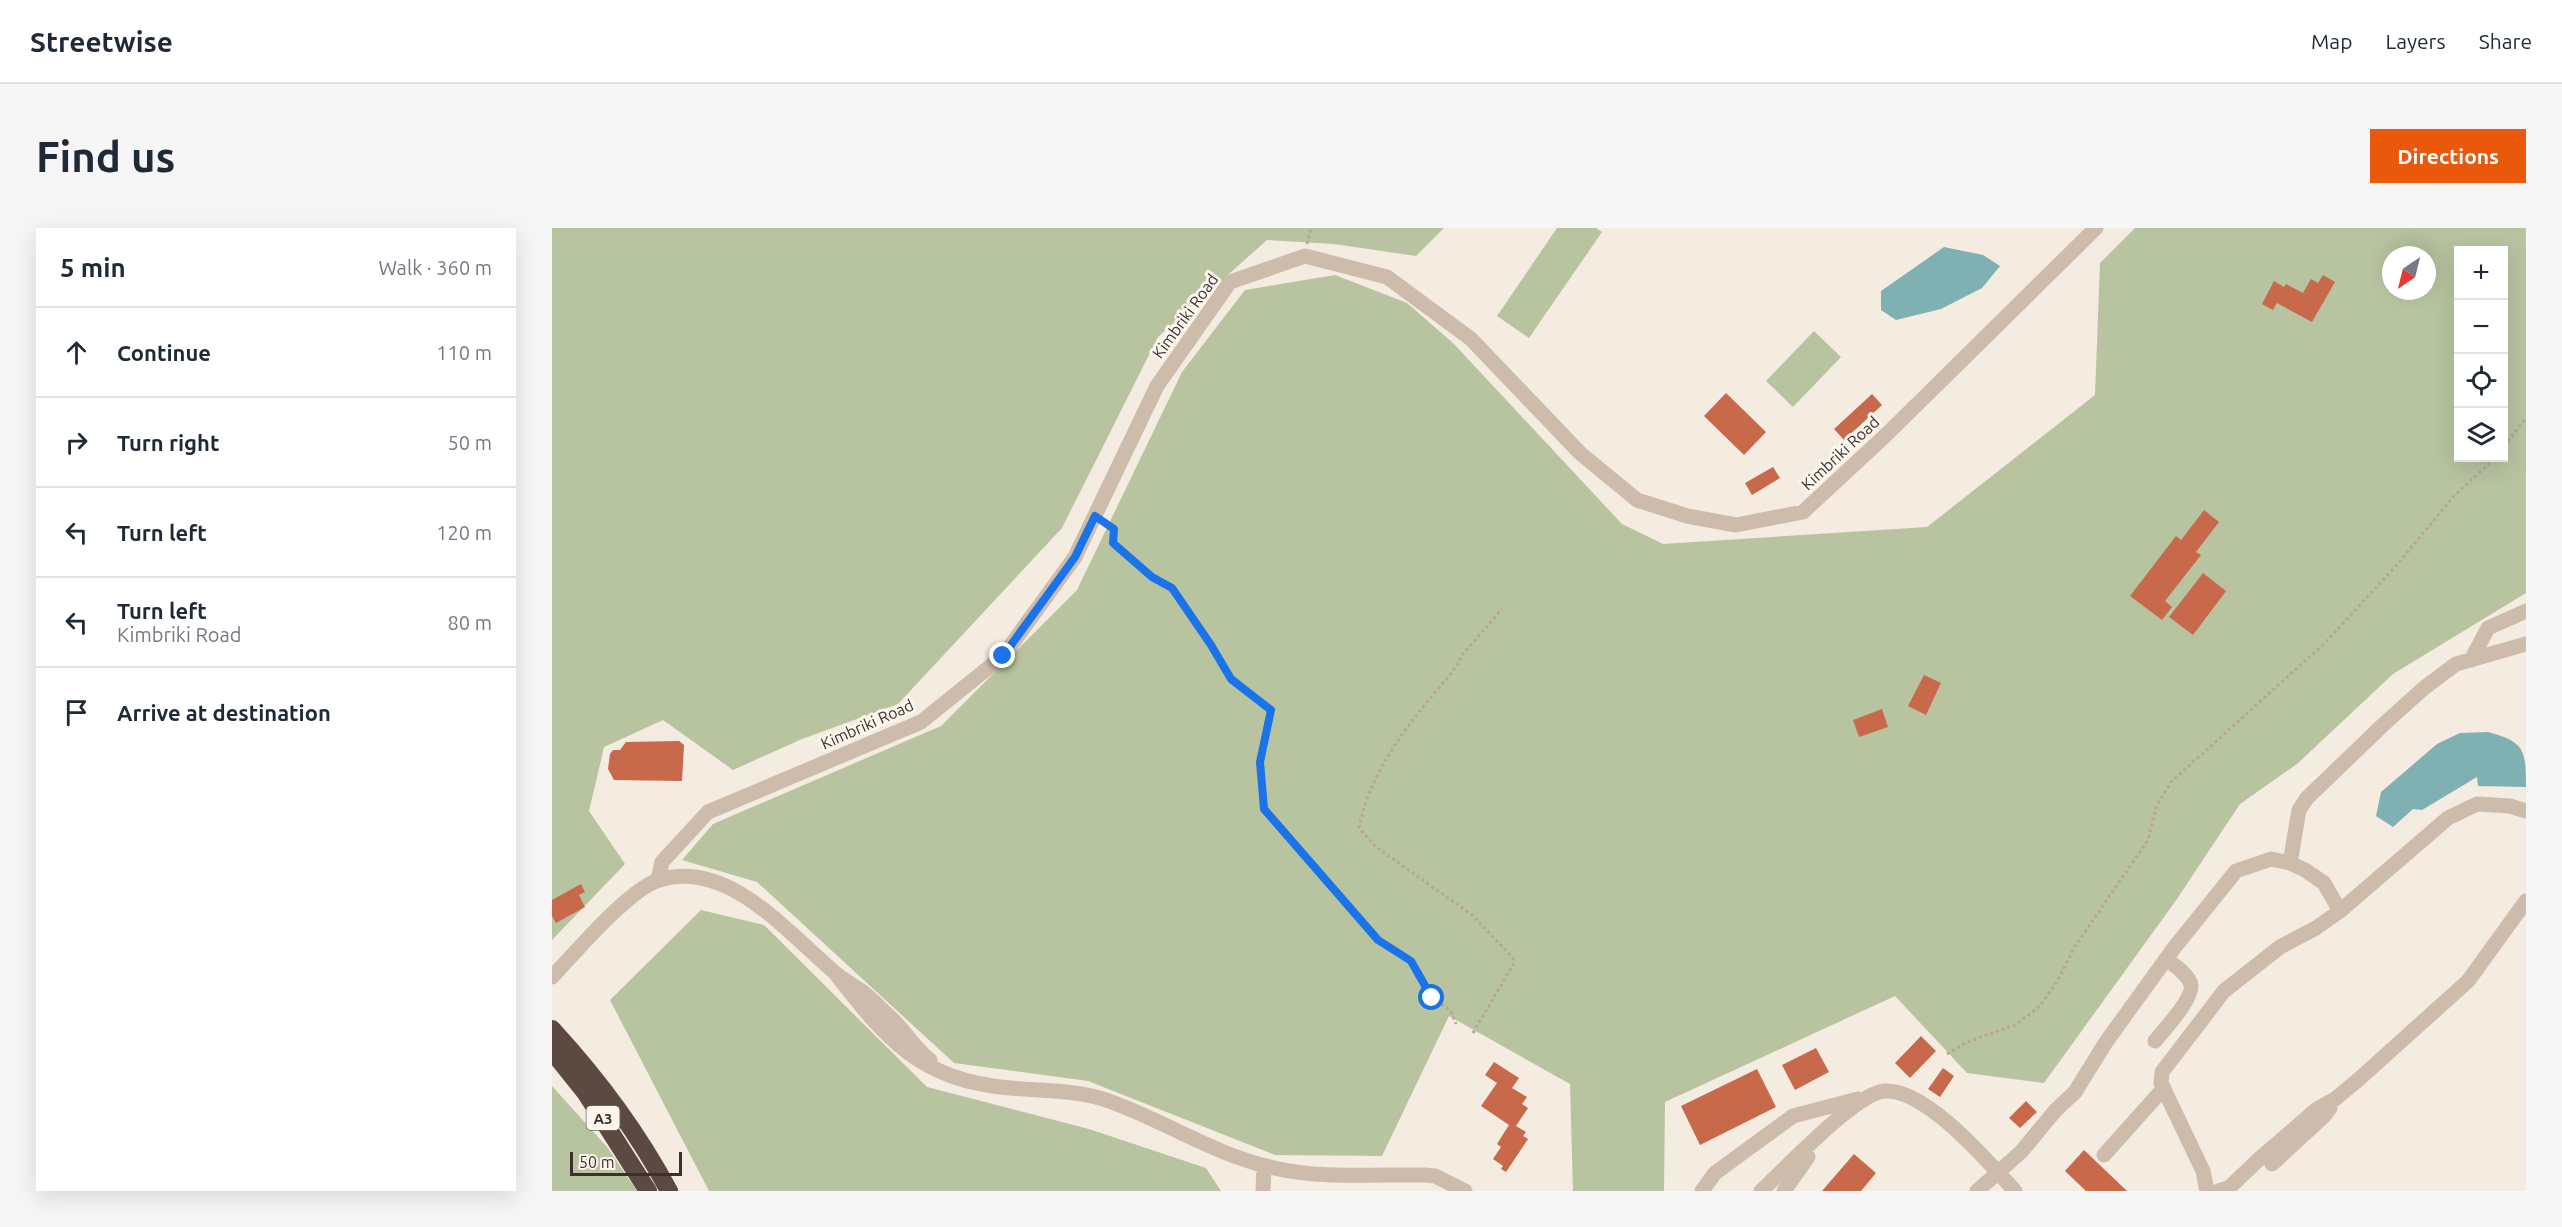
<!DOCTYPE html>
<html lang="en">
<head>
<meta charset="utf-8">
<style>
	body { margin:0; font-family:Ubuntu,sans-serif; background:#f6f6f7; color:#1f2937 }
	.controls { position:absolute; right:18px; top:18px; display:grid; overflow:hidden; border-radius:0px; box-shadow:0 6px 24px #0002 }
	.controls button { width:54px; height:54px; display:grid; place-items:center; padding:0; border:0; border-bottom:2px solid #e0e1e3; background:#fff; color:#1f2937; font:30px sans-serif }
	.compass { position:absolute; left:1830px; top:18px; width:54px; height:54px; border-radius:50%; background:#fff; box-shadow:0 6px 24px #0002; rotate:215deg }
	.scale { position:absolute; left:18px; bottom:15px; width:112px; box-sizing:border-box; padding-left:6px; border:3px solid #3b302b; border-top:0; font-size:16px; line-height:21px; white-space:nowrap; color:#3b302b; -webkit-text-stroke:4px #fbf5ee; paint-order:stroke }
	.stop { position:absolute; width:18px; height:18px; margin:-14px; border:4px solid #1a73e8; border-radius:50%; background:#fff }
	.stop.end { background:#1a73e8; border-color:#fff; box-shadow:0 2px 6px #0008 }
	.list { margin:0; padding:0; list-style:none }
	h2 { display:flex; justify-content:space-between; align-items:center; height:78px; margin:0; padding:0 24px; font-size:26px }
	h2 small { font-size:20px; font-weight:400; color:#747a83 }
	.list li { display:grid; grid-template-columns:39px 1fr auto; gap:18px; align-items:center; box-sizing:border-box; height:90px; padding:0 24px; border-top:2px solid #e0e1e3 }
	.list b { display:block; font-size:22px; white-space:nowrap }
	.list p { margin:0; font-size:20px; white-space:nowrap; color:#747a83 }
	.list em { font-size:20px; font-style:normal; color:#747a83 }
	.icon { flex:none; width:33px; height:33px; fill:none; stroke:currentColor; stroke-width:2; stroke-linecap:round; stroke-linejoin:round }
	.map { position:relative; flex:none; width:1974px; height:963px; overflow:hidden; border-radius:0px }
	header { display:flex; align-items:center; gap:36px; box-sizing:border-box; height:84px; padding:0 30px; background:#fff; border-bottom:2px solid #e0e1e3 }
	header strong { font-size:28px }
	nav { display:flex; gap:33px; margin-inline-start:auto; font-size:21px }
	.intro { display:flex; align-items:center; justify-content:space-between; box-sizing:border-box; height:144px; padding:0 36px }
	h1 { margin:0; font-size:42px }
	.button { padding:15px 27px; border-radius:0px; background:#ea580c; color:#fff; font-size:21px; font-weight:700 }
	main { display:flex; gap:36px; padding:0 36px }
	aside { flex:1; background:#fff; border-radius:0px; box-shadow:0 6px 24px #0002 }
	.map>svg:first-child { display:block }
	.green { fill:#b8c4a0; fill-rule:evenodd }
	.water { fill:#7fb0b2 }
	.building { fill:#c8694b }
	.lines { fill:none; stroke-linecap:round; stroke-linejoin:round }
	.path { stroke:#b9a596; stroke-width:3; stroke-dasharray:3 3; stroke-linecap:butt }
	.minor { stroke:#cdbbac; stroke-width:15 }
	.highway { stroke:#5c4a42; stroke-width:18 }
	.route { stroke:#1a73e8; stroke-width:8 }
	.labels { text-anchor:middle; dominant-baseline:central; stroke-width:6; stroke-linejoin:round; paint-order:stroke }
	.shield { fill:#fbf5ee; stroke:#756b66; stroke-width:1.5 }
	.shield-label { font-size:15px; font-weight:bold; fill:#3b302b }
	.street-label { font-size:16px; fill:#3b302b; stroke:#fbf5ee }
</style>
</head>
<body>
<header>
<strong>Streetwise</strong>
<nav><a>Map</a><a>Layers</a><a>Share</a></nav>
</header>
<div class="intro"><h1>Find us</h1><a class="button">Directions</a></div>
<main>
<aside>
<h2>5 min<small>Walk · 360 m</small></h2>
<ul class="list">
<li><svg class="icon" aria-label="ahead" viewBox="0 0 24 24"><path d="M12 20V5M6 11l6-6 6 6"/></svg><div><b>Continue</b></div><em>110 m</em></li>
<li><svg class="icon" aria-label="right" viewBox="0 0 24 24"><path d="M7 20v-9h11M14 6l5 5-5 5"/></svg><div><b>Turn right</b></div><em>50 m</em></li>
<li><svg class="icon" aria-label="left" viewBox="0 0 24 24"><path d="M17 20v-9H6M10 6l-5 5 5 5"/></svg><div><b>Turn left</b></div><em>120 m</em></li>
<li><svg class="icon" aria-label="left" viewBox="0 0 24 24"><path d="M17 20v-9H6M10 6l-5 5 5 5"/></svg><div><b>Turn left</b><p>Kimbriki Road</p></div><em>80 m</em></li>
<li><svg class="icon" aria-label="arrive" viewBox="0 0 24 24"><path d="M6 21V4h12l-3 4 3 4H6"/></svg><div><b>Arrive at destination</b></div></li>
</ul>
</aside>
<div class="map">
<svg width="1974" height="963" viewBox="0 0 1974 963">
	<rect width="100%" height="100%" fill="#f4ebe1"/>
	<path class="green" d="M0,0H892L864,28L782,16L715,12L606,109L510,300L346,476L250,511L181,542L111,492L52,519L37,583L73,636L0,712Z
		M1005,0H1044L1050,4L977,110L945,88Z
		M1583,0H1974V365L1841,446L1745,536L1688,576L1625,671L1492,855L1415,845L1343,768L1113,874L1112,963H1021L1018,856L897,788L830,928L723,927L536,853L402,835L205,654L130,632L161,596L389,498L525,362L630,144L693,62L783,47L855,75L902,116L1070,296L1111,316L1375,299L1543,167L1548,35ZM1906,22H1952V230H1906ZM1839,27H1875V63H1839Z
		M1262,103L1289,129L1241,179L1214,153Z
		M149,682L212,697L375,859L537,901L654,940L669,963H157L58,772Z
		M0,858L55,919L85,963H0Z"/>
	<path class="water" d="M1392,19L1431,27L1448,38L1430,60L1389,81L1344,92L1329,82V63Z
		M1936,504C1973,514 1974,522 1974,559L1926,558L1925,549L1870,582L1861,581L1841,599L1824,588L1829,564L1885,516L1908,505Z"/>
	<path class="building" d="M1771,47L1783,54L1760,94L1725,75L1721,82L1710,76L1722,53L1732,59L1734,56L1751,65L1759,51L1766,55Z
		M1174,165L1214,204L1192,227L1152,188Z
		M1320,166L1330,177L1292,212L1282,201Z
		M1221,239L1228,250L1200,267L1193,255Z
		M1652,282L1667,294L1644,324L1649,327L1613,373L1620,379L1610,392L1578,368L1624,308L1629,312Z
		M1651,345L1674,363L1641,407L1617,389Z
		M1372,447L1389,455L1374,487L1356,478Z
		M1330,481L1336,499L1307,509L1301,492Z
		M127,513L132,517L130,553L62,552L56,541L58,526L61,522H68L74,514Z
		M29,656L33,664L27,667L33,679L4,695L0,688V672Z
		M1369,808L1384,823L1358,850L1343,835Z
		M1264,820L1277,844L1243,862L1230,837Z
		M942,834L967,850L960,860L975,869L970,876L976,880L964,898L974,904L971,908L976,911L954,944L949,941L951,938L941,931L949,919L945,916L957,897L929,878L945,855L933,847Z
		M1391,840L1402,848L1388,869L1376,861Z
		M1205,841L1224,879L1148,917L1129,878Z
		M1474,873L1485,884L1468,900L1457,890Z
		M1532,922L1575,963H1534L1513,943Z
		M1302,926L1324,945L1309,963H1270Z"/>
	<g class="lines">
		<path class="path" d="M755,16L759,0
			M1952,218L1974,190
			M554,296L562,301L561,315L600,349L620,360L659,417L679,451L719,482L708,534L712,581L826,713L859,733L880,770L899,783L904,796
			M921,805L961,737V730L920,687L824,619L807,600C819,537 865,486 905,438L910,427L950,381
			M1395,826L1413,815L1463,797L1488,778L1506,752L1522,720L1596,612L1604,579L1619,554L1773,415L1844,338L1901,269L1943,230"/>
		<path class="minor" d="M1919,432L1936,400L1974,383
			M1738,635L1747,582L1755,570L1832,496L1872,460L1904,436L1974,416
			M106,652L110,634L156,584L369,494L451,428L523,329L605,158L678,54L753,28L835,49L919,111L1028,225L1085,272L1135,288L1184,297L1251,284L1334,207L1544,0
			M283,745C335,812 368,852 458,860C490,863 527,862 557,873C613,893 663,927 722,940C769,951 823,946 872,947L883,948L913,963
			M0,749C24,724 77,661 107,652C176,631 235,704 281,743C290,751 301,757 311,764C321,772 331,782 341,792C354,804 363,821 378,832
			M1603,813C1612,802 1645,767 1638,754C1633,744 1622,737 1614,731
			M1552,927L1612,860
			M1720,936L1772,888L1778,880
			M711,963L712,938
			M1150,963L1163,945L1241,888L1306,871
			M1209,963C1233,941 1303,866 1332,863C1374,860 1436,934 1463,963
			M1232,963L1256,929
			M1425,963L1469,924L1503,883L1523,864L1554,814L1622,720L1684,643L1719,631L1738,635L1753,642L1772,655L1788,683
			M1655,963L1651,943L1609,855L1610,844L1672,763L1728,719L1764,700L1788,683L1896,590L1925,576L1958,578L1974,583
			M1666,963L1678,959L1705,933L1765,881L1783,871L1806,852L1916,753L1974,673"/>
		<path class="highway" d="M0,801C46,851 85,903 117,963
			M0,823L33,864L96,963"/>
	</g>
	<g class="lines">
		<path class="route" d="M451,428L523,329L543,288L562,301L561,315L600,349L620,360L659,417L679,451L719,482L708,534L712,581L826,712L859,733L880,770"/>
	</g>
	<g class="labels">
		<rect class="shield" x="34.5" y="878" width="33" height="24" rx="4.5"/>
		<g class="shield-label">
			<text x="51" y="890">A3</text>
		</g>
		<g class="street-label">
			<text transform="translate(633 88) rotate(-54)">Kimbriki Road</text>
			<text transform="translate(1288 225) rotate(-43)">Kimbriki Road</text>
			<text transform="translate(315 496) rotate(-24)">Kimbriki Road</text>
		</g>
	</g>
</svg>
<div class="controls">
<button>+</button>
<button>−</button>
<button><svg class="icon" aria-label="locate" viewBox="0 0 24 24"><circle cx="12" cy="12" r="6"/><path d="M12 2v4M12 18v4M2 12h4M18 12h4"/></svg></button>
<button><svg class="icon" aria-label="layers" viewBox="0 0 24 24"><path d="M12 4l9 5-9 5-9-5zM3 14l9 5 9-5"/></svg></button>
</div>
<svg class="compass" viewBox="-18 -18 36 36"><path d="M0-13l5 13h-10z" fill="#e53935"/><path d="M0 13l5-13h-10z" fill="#747a83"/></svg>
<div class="scale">50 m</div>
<div class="stop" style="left:880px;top:770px"></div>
<div class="stop end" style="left:451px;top:428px"></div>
</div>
</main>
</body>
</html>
